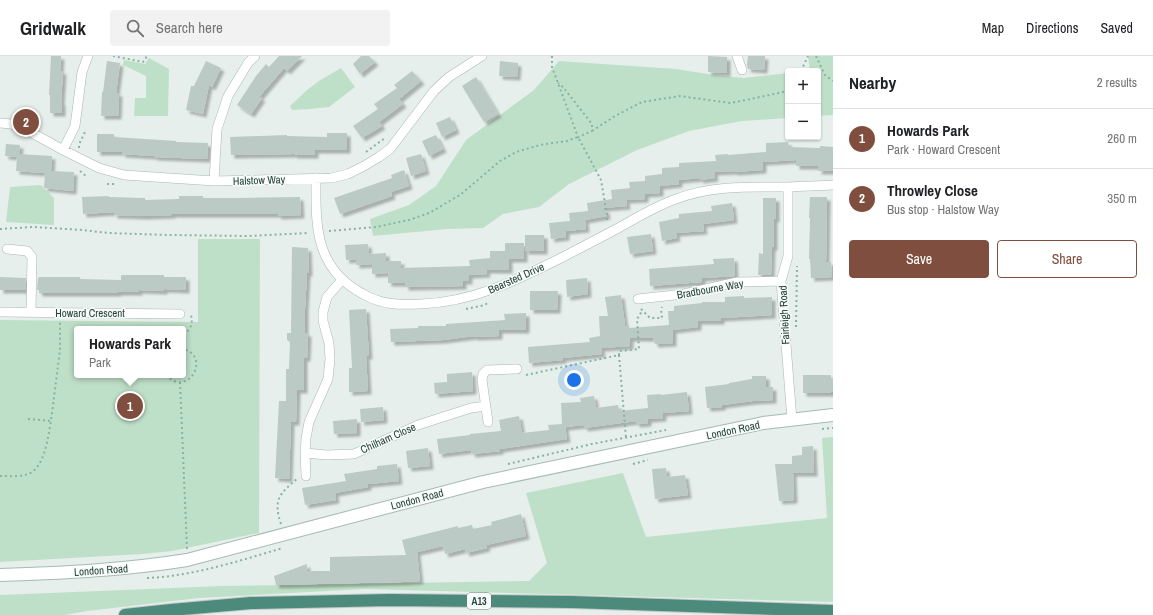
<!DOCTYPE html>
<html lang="en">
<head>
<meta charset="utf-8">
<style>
	body { margin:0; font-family:"Archivo Narrow",sans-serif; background:#f2f2f2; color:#202124 }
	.controls { position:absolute; right:12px; top:12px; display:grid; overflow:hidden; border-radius:4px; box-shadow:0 1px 3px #0004 }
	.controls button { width:36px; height:36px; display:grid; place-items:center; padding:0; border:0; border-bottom:1px solid #e0e0e0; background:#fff; color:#202124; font:20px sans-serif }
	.you { position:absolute; left:574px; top:324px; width:14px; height:14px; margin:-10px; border:3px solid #fff; border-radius:50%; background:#1a73e8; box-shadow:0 0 0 6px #1a73e833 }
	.badge { display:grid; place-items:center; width:26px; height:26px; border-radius:50%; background:#7f4e3f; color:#fff; font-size:13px; font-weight:700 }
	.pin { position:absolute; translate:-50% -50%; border:2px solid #fff; box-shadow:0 1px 4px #0006 }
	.popup { position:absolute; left:74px; top:270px; width:112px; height:52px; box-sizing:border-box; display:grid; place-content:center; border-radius:4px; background:#fff; filter:drop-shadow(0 1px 3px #0005); font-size:13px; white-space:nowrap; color:#757577 }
	.popup b { font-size:15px; color:#202124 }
	.popup::after { content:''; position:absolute; left:50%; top:100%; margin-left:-8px; border:8px solid transparent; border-top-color:#fff }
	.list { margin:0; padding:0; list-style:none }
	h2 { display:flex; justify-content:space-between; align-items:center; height:52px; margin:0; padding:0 16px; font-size:17px }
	h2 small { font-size:13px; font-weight:400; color:#757577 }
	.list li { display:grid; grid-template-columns:26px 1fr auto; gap:12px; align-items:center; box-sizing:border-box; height:60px; padding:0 16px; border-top:1px solid #e0e0e0 }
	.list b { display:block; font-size:15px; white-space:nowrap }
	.list p { margin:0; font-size:13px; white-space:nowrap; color:#757577 }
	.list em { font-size:13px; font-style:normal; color:#757577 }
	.actions { display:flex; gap:8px; padding:12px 16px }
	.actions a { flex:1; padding:9px 0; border:1px solid #7f4e3f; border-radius:4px; text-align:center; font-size:14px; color:#7f4e3f }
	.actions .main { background:#7f4e3f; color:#fff }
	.icon { flex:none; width:22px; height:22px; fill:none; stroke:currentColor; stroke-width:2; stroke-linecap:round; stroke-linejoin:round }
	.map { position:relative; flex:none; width:833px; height:559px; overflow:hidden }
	header { display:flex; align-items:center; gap:24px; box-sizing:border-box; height:56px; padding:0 20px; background:#fff; border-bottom:1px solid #e0e0e0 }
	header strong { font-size:19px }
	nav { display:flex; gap:22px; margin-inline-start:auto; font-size:14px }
	.search { width:280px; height:36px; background:#f2f2f2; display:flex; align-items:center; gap:10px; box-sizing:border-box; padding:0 14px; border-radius:4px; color:#757577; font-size:15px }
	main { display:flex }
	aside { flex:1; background:#fff }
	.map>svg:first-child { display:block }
	.green { fill:#bfe0c8; fill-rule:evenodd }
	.building { fill:#bbcac4; filter:url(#shadow) }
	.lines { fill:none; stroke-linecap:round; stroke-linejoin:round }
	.minor-casing { stroke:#a8b8b2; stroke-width:10 }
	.secondary-casing { stroke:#a4bbb3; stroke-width:14 }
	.trunk-casing { stroke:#c2cac8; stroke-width:14 }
	.path { stroke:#86b3a5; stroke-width:2; stroke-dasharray:2 3; stroke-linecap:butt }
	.minor { stroke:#fff; stroke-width:9 }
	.secondary { stroke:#fff; stroke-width:12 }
	.trunk { stroke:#4c8a7c; stroke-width:12 }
	.labels { text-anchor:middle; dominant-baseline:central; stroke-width:3; stroke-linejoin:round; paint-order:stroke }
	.shield { fill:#f7fbf9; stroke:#637a73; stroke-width:1 }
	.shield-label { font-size:10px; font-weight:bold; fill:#24423a }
	.street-label { font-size:11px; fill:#24423a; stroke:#f7fbf9 }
</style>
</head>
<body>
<header>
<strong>Gridwalk</strong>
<div class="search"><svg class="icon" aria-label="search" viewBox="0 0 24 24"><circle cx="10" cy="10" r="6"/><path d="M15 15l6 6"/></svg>Search here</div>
<nav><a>Map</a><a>Directions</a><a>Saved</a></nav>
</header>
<main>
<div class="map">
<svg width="833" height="559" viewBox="0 0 833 559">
	<defs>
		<filter id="shadow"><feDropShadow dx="3.5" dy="3.5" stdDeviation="1" flood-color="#0004"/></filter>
	</defs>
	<rect width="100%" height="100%" fill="#e6efeb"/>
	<path class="green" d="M808,0H833V59L818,60V15H810Z
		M149,2L169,13L168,60H134L135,42H146V20L123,9L124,4L145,8Z
		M559,5L676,13L714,19L744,22L788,17V62L742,65L689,75L637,94L569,128L539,151L503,158L483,172L447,173L373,180L370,163L409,149L436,130L466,84L534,34Z
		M341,12L355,31L329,51L310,53L292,54L290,50L307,34L319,25Z
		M41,129L54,142V169L6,166L10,131Z
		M198,183H260L259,477L172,495L143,498L0,506V264L198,266ZM77,273H183V319H77Z
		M833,381V546L365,533L199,542L87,555L65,559H0V539L222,530L529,525L547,507L526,437L623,417L646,481L827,462L822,382Z"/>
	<path class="building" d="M51,0H61L60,15H63L61,46H62V57H50V39H49Z
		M279,0H302L287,15L284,12L259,41L262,42L251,58L237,49L256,20L266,8L269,11Z
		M361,0H369L375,6L360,18L353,8Z
		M708,0L727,1V17L708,16Z
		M748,0H765L764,14L748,13L747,9Z
		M107,5L120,7L116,37H119L118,60H101L102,36H103Z
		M206,5L221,12L212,31L209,29L203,58L186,54L191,30H194Z
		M500,5L518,7L517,21L499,20Z
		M412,15L421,25L399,43L403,48L379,66L382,70L362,82L353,70L378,53L374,48L397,32L394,29Z
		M476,21L498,58L484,66L462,30Z
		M450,61L456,74L442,81L436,67Z
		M327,77H347V94H315V99H294V98L231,99L230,81L287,79V80L327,81Z
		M97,78H114V81L176,85V86L208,87L207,103L154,101V100L122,98V96H97Z
		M436,79L443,93L429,100L422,85Z
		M788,86L789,91L820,92V90L833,91V115H818L819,110H796V104L763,106V114L734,116V115L714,116L715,122L700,124V122L679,124V128L660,130V137L645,138V143L626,144L627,150L603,152L604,154H606L607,160L585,164L586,173L566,175V181L551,183L549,167L570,165L569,157L588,155L587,147L612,143L611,134L630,132L629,126L645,125V120L662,118V112L679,111V107L716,105L715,99L728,98V99L766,96V87Z
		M6,88L20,89L19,98L52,100L51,115L74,116L73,135L44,132L45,117L16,115L17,101L5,100Z
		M421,98L426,115L411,120L406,102Z
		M404,114L409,130L391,136L392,140L340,158L334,142L392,122L391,119Z
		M109,140V141L145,142V144L179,143V140H203V142H235L300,141L301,159L278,160V158H172V159L144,160L114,159V156L83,158L82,141Z
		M810,141H827L826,206H831L832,221L811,222L810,203H809L810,162H809Z
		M763,142H776V163H774V191H772L771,219H758L759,197L763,198Z
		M732,147L734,164L703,168L704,175L676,177L677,182L662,185L659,166L679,162V158L712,155L711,150Z
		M651,178L653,195L630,198L627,181Z
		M525,179H544V195H525Z
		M505,187H524V203H509V214H486L487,218L469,219V225H463V230L405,231V227H388V217L372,218V208L356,209V203L346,204L345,189L368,188L369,198L386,197V205H401V212L470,210L469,204L490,202V195H505Z
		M292,191L308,192L309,217H307L305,253V277H308L307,302H304V334H297L296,366H291L289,423L275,422L279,345H286V313H289L290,286L287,284V277H291Z
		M734,202L735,220L702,222V226L650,230L649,213L714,208L713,203Z
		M121,219H164V221H186V234L164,233V235L139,234V236H118V237H39V234H37L38,222L39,221H80V223L121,224Z
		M0,221L26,222L25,234H0Z
		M587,222L588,238L567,241L566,224Z
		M530,235H558L557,254H530Z
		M621,239L625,270H629V272L669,269L668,255H674V250L702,247V246H725V241L744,240V242L772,241V259L721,262V265H698V271L673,274V287L655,288L653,282H630V290L601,292L602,298L563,302V304L529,307L528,291L590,286L589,282L600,280L599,260H608L605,241Z
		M366,253L369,300H366L368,335L349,336V312H352L349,254Z
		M526,257V274H499V280L474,281V280L443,284L391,286L390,273L418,272V270H446V268L505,264L504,258Z
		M472,316L473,335L435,338L434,327L447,326V318Z
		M803,319H831V323H833V336H831V337H803Z
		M752,320H766V331H773V344L753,345L722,349V351L707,352L705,331L729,328V327L752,323Z
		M687,336L689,355L663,357V362L648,363V367L636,368V365L584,372V369L565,371L567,383L500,393V395L472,398L471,394L439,398L437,383L470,379V378L501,375L499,364L519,360L522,377L549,374L548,369L562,368L561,347L581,346L580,342L594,340L596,352L618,349L619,355L648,352L647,339L661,338V339Z
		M383,351L384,364L361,366L360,353Z
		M357,363V377L334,378L333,365Z
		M813,390L814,417H793L794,444L779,445L775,408H792V400L802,399V391Z
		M428,392L430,410L408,412L406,395Z
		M397,408L399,425L368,428V431L335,437L336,444L305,449L302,432L346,425L344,418L377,413V410Z
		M666,412L667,421L685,419L688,439L655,443L652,413Z
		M521,458L526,480L486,489L487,492L466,497L465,493L445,498L443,490L417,496L420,525L403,526L276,529L274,520L307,508V515H330V501L406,499L402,484L458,470V472L472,469L473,473L492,469L491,466Z"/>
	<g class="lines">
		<defs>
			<path id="minor" d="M737,0L742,14
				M0,67L11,68L25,73L63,94L99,112L124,119L214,125L331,122L348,118L364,110L379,101L390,93L434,35L449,21L482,0
				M63,94L75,70L82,16L88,0
				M316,122C316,145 315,169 322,191C329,212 344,228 363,238C382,249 399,249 421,248C473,246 515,225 561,202C580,192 600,182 620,171C638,161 656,150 676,143C712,129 751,131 789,131C803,130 818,130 833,129
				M214,125L217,73L228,40L248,7L255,0
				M788,131V200L781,225L792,364
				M7,193L27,195L32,201L31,256
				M342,224L327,241L323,256V265L329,287L330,303L328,323L309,366L306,382L305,397L327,399L354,398L418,369L471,352L486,350
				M638,243L684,238L737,226L781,225
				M0,256L180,258
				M488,366L482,324L483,318L487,314L517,313
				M305,397L306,420"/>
			<path id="secondary" d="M0,519C63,517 125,514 187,504L483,426L763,367L833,359"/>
			<path id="trunk" d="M125,559L171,554L251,547L389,544L572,546L833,555"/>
		</defs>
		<use href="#minor" class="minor-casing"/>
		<use href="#secondary" class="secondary-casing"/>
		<use href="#trunk" class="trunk-casing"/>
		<path class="path" d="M113,0L143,6L146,2V0
			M552,0V11L578,81L592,75V68L563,31L558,27
			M816,0L825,19L833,25
			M801,15L808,0
			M592,75L615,60L642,46L680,40L730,47L746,44L788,35
			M79,92C79,84 85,80 85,74
			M366,96L385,82
			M80,115L86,120
			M107,128H116
			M0,173L33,171L83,174L108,177L170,179L248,180L308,177
			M329,175L376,171L409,164L429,157L460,139L500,105L516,96L540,89L567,85L578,81L601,124L607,159V166
			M466,253L485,249L488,246
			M641,253L650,262H662L661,253L662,251
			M796,271L797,210
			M183,278C191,274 193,268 191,259
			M619,299L626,382
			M166,319C188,343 212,300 183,293
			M526,319L619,299V295L639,293L637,263L642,255
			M180,326L187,493
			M28,363L51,365L60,294V266
			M822,373L833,372
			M508,408L592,388L666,374
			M633,408L648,404
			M0,420C9,420 20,421 28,418C45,412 48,380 51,365
			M281,468C273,444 279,438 297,423
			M147,522C194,520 238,505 283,492"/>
		<use href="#minor" class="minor"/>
		<use href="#secondary" class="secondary"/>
		<use href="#trunk" class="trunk"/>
	</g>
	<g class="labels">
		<rect class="shield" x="467" y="537" width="24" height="16" rx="3"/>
		<g class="shield-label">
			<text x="479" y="545">A13</text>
		</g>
		<g class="street-label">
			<text transform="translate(259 124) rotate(-2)">Halstow Way</text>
			<text transform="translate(516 222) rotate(-24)">Bearsted Drive</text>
			<text transform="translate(710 233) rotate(-10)">Bradbourne Way</text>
			<text x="90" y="257">Howard Crescent</text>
			<text transform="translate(784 259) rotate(-93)">Fairleigh Road</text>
			<text transform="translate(733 374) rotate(-12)">London Road</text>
			<text transform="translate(388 382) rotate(-24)">Chilham Close</text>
			<text transform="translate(417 443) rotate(-15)">London Road</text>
			<text transform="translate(101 514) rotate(-4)">London Road</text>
		</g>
	</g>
</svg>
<div class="controls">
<button>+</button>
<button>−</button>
</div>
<div class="you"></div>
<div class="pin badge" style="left:130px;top:350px">1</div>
<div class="popup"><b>Howards Park</b>Park</div>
<div class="pin badge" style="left:26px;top:66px">2</div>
</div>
<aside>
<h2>Nearby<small>2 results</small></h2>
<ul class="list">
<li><span class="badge">1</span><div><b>Howards Park</b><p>Park · Howard Crescent</p></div><em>260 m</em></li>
<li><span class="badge">2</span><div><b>Throwley Close</b><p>Bus stop · Halstow Way</p></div><em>350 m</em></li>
</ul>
<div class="actions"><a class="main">Save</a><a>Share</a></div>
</aside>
</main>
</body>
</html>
